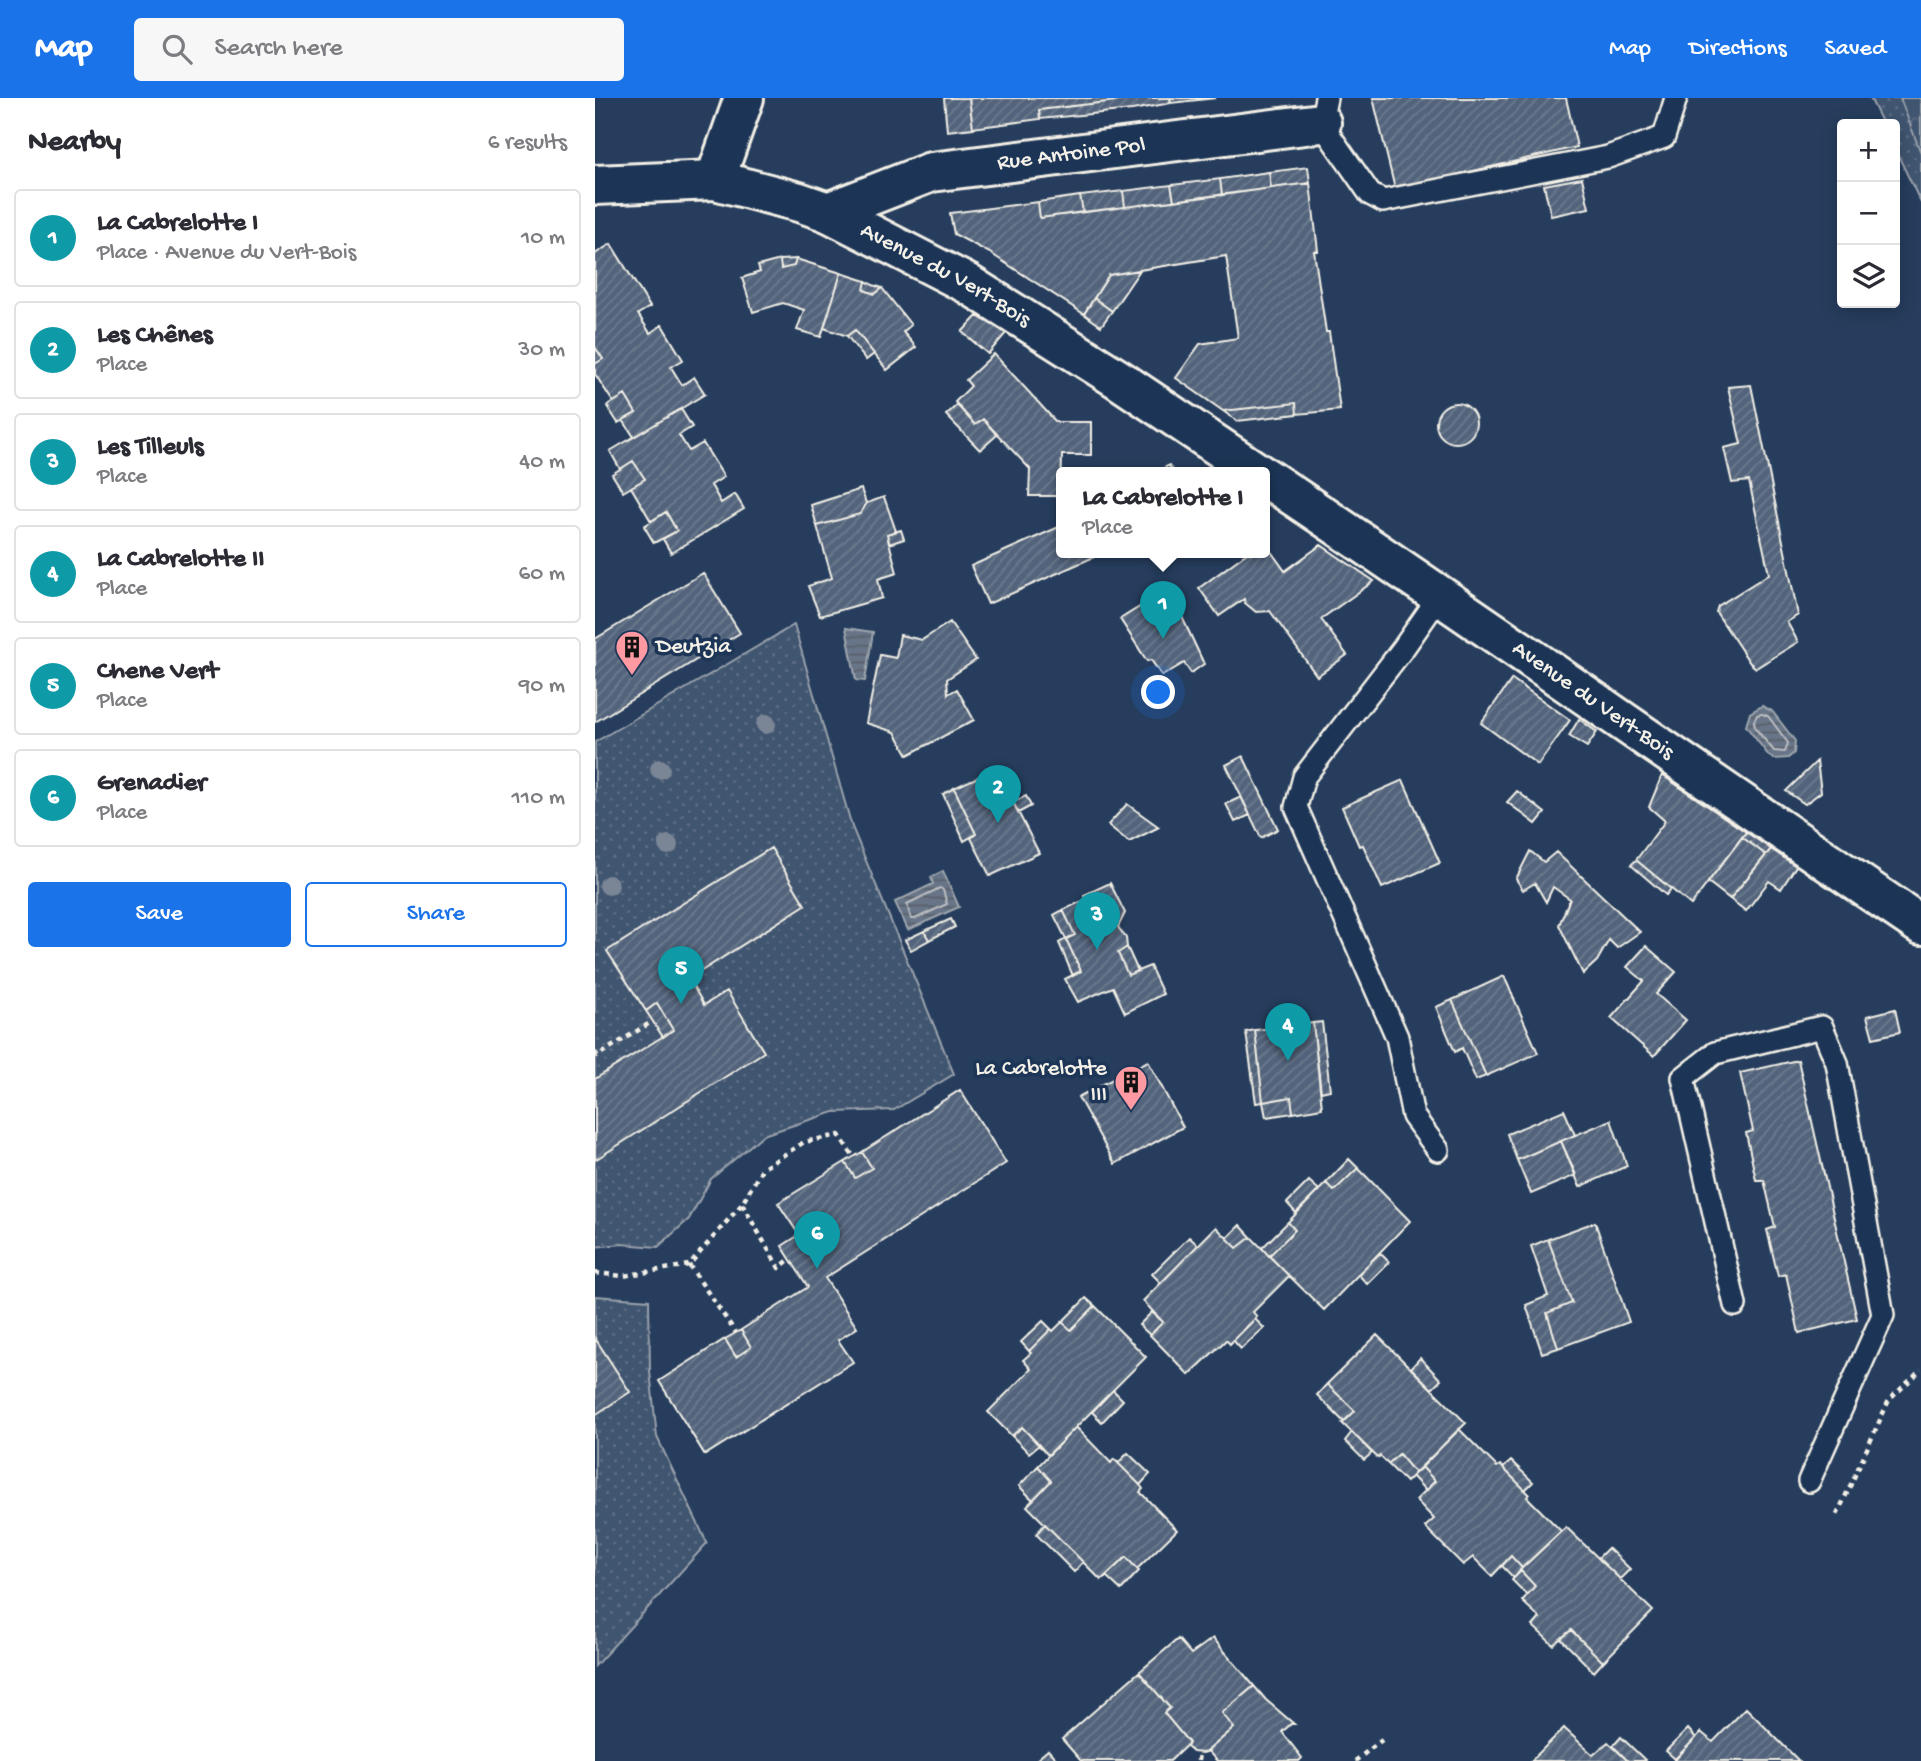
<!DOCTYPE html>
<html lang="en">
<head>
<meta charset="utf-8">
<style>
	body { margin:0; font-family:"Gochi Hand",sans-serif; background:#f7f7f7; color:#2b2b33 }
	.controls { position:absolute; right:21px; top:21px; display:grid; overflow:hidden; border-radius:7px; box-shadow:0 4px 18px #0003 }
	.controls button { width:63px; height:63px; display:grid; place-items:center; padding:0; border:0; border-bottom:2px solid #e1e1e2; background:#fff; color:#2b2b33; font:35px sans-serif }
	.you { position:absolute; left:564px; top:595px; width:24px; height:24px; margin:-18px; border:5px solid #fff; border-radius:50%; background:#1a73e8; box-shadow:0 0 0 10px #1a73e833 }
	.badge { display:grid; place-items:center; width:46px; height:46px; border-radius:50%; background:#1a73e8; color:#fff; font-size:23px; font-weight:700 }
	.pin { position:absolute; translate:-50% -58px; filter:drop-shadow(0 2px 4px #0008) }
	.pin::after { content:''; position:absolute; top:37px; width:24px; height:21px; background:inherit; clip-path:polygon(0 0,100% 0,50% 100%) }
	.popup { position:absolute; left:461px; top:369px; width:214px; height:91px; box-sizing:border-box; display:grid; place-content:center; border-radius:7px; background:#fff; filter:drop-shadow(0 2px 5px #0005); font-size:23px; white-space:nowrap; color:#7c7c81 }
	.popup b { font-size:26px; color:#2b2b33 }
	.popup::after { content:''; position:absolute; left:50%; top:100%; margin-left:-14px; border:14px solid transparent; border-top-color:#fff }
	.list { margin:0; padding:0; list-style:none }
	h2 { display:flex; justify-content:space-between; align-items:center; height:91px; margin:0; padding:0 28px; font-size:30px }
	h2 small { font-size:23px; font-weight:400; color:#7c7c81 }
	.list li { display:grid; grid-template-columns:46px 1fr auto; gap:21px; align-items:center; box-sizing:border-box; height:98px; margin:0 14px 14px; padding:0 14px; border:2px solid #e1e1e2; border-radius:7px }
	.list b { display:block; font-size:26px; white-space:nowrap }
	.list p { margin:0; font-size:23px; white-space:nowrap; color:#7c7c81 }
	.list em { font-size:23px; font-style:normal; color:#7c7c81 }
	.actions { display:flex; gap:14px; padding:21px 28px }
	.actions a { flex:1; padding:16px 0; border:2px solid #1a73e8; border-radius:7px; text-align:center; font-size:24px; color:#1a73e8 }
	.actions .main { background:#1a73e8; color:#fff }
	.icon { flex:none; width:38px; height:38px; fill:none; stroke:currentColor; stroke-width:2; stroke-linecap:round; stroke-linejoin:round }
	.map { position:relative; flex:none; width:1326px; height:1663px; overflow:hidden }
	header { display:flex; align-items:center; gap:42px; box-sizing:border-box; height:98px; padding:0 35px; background:#1a73e8; color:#fff }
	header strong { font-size:33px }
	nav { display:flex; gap:38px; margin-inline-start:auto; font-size:24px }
	.search { width:490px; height:63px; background:#f7f7f7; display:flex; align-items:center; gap:18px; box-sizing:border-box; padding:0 24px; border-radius:7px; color:#7c7c81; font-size:26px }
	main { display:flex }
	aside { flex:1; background:#fff }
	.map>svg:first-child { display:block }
	.green { fill:url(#green-dots); stroke:#9aa2ac; stroke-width:2 }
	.forest { fill:url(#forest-crowns); stroke:#9aa2ac; stroke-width:2 }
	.water { fill:url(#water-rules); stroke:#9fa7ae; stroke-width:2 }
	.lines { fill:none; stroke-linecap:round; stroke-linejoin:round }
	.shore { stroke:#bcbfc2; stroke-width:2 }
	.building { fill:url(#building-hatch); stroke:#f4f1e8; stroke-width:2 }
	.lane-casing { stroke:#f4f1e8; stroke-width:26 }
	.street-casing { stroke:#f4f1e8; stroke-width:44 }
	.path { stroke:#f4f1e8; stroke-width:4.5; stroke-dasharray:5 5; stroke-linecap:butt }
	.lane { stroke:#1d3557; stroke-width:21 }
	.street { stroke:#1d3557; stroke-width:38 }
	.tree { fill:#7a8696 }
	.labels { text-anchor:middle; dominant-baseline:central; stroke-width:7; stroke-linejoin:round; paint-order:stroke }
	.street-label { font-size:23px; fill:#f4f1e8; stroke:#1d3557 }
	.poi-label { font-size:23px; fill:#f4f1e8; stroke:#1d3557; text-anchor:start }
</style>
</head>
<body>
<header>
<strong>Map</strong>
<div class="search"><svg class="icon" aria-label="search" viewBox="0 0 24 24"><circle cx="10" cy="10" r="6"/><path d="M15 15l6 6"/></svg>Search here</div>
<nav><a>Map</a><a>Directions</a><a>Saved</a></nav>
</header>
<main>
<aside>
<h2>Nearby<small>6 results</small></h2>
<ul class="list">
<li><span class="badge" style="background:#0f9aa8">1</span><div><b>La Cabrelotte I</b><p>Place · Avenue du Vert-Bois</p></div><em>10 m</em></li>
<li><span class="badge" style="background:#0f9aa8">2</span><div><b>Les Chênes</b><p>Place</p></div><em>30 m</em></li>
<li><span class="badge" style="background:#0f9aa8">3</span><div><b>Les Tilleuls</b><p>Place</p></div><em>40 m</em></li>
<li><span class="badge" style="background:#0f9aa8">4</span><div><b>La Cabrelotte II</b><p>Place</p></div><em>60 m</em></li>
<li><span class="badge" style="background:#0f9aa8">5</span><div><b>Chene Vert</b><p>Place</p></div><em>90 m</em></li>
<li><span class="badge" style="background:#0f9aa8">6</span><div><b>Grenadier</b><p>Place</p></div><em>110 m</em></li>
</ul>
<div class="actions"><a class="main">Save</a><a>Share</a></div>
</aside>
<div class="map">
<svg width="1326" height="1663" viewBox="0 0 1326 1663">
	<defs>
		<pattern id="green-dots" width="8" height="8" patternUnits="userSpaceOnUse" patternTransform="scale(1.75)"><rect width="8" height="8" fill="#40546f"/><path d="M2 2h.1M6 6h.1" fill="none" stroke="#5c6d84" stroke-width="1.8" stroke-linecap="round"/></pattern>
		<pattern id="forest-crowns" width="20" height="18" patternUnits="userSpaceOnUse" patternTransform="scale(1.75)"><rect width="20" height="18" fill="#40546f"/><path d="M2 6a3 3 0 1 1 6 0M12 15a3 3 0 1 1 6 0" fill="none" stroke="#5c6d84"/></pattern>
		<pattern id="water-rules" width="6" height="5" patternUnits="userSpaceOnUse" patternTransform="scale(1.75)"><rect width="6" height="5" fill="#677588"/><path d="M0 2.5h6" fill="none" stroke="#585e67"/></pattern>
		<pattern id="building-hatch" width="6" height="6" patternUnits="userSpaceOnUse" patternTransform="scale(1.75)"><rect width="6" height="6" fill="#52647b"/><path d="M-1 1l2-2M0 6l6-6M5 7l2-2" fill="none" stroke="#6c7b8e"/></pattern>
	</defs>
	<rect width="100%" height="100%" fill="#263d5d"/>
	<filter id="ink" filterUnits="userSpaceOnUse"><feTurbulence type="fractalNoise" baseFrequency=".0143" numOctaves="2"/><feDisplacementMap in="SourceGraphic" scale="14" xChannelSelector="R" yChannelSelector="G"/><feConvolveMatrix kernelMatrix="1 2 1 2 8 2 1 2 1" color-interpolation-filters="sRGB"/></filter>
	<g filter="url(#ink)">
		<path class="green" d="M1275,0H1326V105L1300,51V26H1288Z
			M199,527L257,729L359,976L299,1012L239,1014L168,1037L116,1081L94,1121L63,1149L26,1146L0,1149V644Z
			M0,1198L54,1202L55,1273L62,1339L112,1445L0,1568Z"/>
		<path class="forest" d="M1305,0H1326V55Z"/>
		<path class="water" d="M251,530L278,534L270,583L261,582Z
			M1167,608L1177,613L1200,643L1199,655L1193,660L1179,661L1174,658L1151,628L1155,615Z
			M348,773L364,809L313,832L300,804L338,786L336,779Z"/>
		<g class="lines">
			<path class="shore" d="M1167,616L1173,618L1193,645L1190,654L1179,653L1160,630L1159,623L1162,617Z
				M345,790L348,792L352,806L320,821H316L312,806Z"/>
		</g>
		<path class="building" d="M349,0H374L378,30L352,33Z
			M374,0H547L444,12L445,21L378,30Z
			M547,0H575L576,5L537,12L445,21L444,12Z
			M575,0H621L576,5Z
			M778,0H971L982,49L800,91Z
			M713,69L715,85L676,90L674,74Z
			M674,74L676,90L627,97L625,81Z
			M987,80L994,110L956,118L949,87Z
			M625,81L627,97L579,103L576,87Z
			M715,85L723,153H719L731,234H734L745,312L702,316L701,305L628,313L581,280L605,246L643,240L631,158L514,177L489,216L395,155L359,136L355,115L443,104L445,120Z
			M576,87L579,103L530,109L528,93Z
			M528,93L530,109L488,114L485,98Z
			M485,98L488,114L445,120L443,104Z
			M16,146L55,209L43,216L55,235L67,227L88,262L76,269L87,287L99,279L110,296L39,339L28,322L41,315L30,297L18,304L0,276V266L8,261L0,249V156Z
			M201,161L199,168L186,171L185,162Z
			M201,161L246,175L226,239L202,232L209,212L188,205L158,214L147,180L165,174L163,168L185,162L186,171L199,168Z
			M545,172L517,213L499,200L514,177Z
			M246,175L271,183L269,192L280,196L287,190L316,227L308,234L321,249L292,272L260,232L252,238L229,230Z
			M271,183L278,187L287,190L280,196L269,192Z
			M499,200L517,213L506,228L489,216Z
			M382,218L411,235L393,256L367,234Z
			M260,232L279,256L271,262L252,238Z
			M0,249L8,261L0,266Z
			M399,256L461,324H496V357H467L466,398H434L435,371L388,321L380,327L360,304L376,288L371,282Z
			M1156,287L1203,517L1192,524L1203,544L1161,570L1155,565L1121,514L1123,508L1174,476L1154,383L1137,385L1129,350L1146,346L1133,289Z
			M30,297L41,315L23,325L12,308Z
			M841 325a20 20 0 1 1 40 0a20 20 0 1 1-40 0Z
			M701,305L702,316L642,323L628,313Z
			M362,307L380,327L388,321L402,337L385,352L351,317Z
			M86,311L97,329L84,337L94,353L108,345L129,379L116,387L126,405L140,396L149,411L76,455L68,441L82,433L71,414L56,423L36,389L50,381L38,363L25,371L15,353Z
			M38,363L50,381L28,394L17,376Z
			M574,367L579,375H561Z
			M266,391L271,405L265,416L222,428L216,407Z
			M289,399L301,433L292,436L302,475L283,481L287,500L225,518L213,488L237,480L222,428L265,416L272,405Z
			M71,414L82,433L59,445L49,428Z
			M466,428V455H497L499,459L393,506L376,468Z
			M306,432L309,441L294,446L292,436Z
			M670,445L690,473L726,447L779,483L726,521L752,557L722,578L675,513L661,514L650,505L649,501L624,518L604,490L652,455H670Z
			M108,475L145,535L0,624V541Z
			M574,491L609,566L596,575L589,565L567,578L556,562L552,563L525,521Z
			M355,524L381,562L352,581L353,596L362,591L379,622L313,657L300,634L271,625L285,557L301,560L305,537L327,542Z
			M917,581L975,622L943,667L886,625Z
			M984,621L1002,634L992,649L974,638Z
			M648,658L683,731L666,740L631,667Z
			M1222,663L1226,694L1210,706L1191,693Z
			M396,673L403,687L412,683L422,702L418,704L444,755L395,778L376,740L381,736L359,690Z
			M1067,677L1151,734L1096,807L1041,762L1070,723L1054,709Z
			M808,682L845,765L787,790L768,747L764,748L747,709Z
			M359,690L381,736L369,743L348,696Z
			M922,693L950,715L941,726L912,704Z
			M431,698L436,708L423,715L418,704Z
			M646,699L655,717L640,724L631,706Z
			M532,706L564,729L534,744L513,727Z
			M1151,734L1176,751L1171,757L1147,739Z
			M1147,739L1171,757L1135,801L1113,784Z
			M176,750L210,807L94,881L109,907L132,893L169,954L0,1062V981L78,932L62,905L51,913L12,853Z
			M1176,751L1201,768L1186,791L1174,783L1151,813L1135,801Z
			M935,753L949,764L961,754L1045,834L1022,850L1014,842L1002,863L988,876L964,827L975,801L958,789L951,804L940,785L928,792L921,781Z
			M1041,762L1076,791L1071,797L1036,767Z
			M515,785L530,815L523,829L531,840L532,849L523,855L533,877L555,868L568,896L530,915L518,889L483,904L470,881L486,873L471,841L480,837L468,812L490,802L489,797Z
			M468,812L480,837L471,841L459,817Z
			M356,821L360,829L334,842L329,833Z
			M329,833L334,842L316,852L310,842Z
			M471,841L486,873L478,878L464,845Z
			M1051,848L1081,874L1061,896L1091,922L1059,958L1016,920L1049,883L1032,869Z
			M532,849L543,873L533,877L523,855Z
			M909,878L943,955L891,978L857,902Z
			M857,902L891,978L881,982L867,950L860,954L841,909Z
			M62,905L78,932L68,939L51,913Z
			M1300,911L1305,934L1278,940L1272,918Z
			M727,924L735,992L726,994L718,925Z
			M718,925L727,1010L698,1015L696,999L668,1004L660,932Z
			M660,932L668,1004L661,1005L651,934Z
			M1203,962L1262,1221L1204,1235L1191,1176L1183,1178L1172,1132L1180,1129L1169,1082H1161L1151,1035L1158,1033L1145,975Z
			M553,963L588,1029L520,1066L483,999Z
			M365,992L411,1065L230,1180L262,1230L243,1242L258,1264L110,1357L64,1283L130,1241L141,1259L156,1249L146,1232L213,1189L187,1148L204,1137L183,1105L250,1064L260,1080L277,1070L267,1054Z
			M696,999L698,1015L671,1019L668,1004Z
			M969,1012L980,1037L922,1062L912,1036Z
			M1016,1022L1032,1068L985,1089L966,1043Z
			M966,1043L981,1077L936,1096L922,1062Z
			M267,1054L277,1070L260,1080L250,1064Z
			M754,1061L763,1070L739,1093L731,1085Z
			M763,1070L815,1123L729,1212L674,1158L700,1132L693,1124L731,1085L739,1093Z
			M714,1083L724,1092L701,1115L692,1105Z
			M693,1124L700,1132L674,1158L667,1150Z
			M1000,1124L1034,1224L963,1250L952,1215L977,1205L953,1141Z
			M645,1127L656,1139L642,1150L632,1140Z
			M621,1129L642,1150L656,1139L694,1178L658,1214L662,1219L635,1246L631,1242L594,1277L555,1237L568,1224L548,1203Z
			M594,1139L603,1147L566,1185L557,1176Z
			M953,1141L977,1205L952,1215L963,1250L947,1255L931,1207L953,1198L936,1148Z
			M785,1155L794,1164L772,1186L763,1176Z
			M491,1200L500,1208L476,1232L467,1224Z
			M500,1208L551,1259L453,1357L427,1329L417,1338L393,1314L436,1271L428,1262L436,1255L434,1253L456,1231L458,1233L467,1224L476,1232Z
			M557,1214L568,1224L555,1237L544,1227Z
			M660,1221L669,1230L646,1251L638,1242Z
			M448,1223L456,1231L434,1253L426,1244Z
			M146,1232L156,1249L141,1259L130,1241Z
			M782,1237L871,1325L820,1375L804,1356L793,1366L785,1358L783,1360L747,1325L760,1313L732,1286Z
			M0,1240L35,1294L0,1317Z
			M825,1260L846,1282L837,1291L816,1270Z
			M732,1286L760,1313L749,1324L722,1297Z
			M518,1292L528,1302L507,1324L497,1314Z
			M427,1329L444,1347L434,1355L417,1338Z
			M481,1329L516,1365L519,1361L545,1387L548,1391L545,1394L582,1432L542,1471L531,1459L506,1482L432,1408L456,1383L443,1368Z
			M864,1331L902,1369L905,1367L934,1396L932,1399L966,1433L927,1470L916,1458L897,1478L878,1459L868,1467L830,1429L839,1421L821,1402L840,1383L827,1369Z
			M757,1334L777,1355L769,1362L750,1343Z
			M533,1355L555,1376L545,1387L523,1365Z
			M804,1356L820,1375L811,1384L793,1366Z
			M916,1363L938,1384L930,1392L908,1370Z
			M443,1368L456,1383L438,1402L424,1388Z
			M827,1369L840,1383L831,1393L817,1378Z
			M450,1426L488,1464L479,1474L441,1436Z
			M971,1429L1058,1513L1008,1564L976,1532L958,1547L938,1528L945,1520L927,1503L940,1488L925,1472Z
			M1013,1450L1035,1471L1025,1481L1003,1460Z
			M916,1458L927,1470L919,1480L907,1468Z
			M531,1459L544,1473L526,1492L511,1478Z
			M926,1473L940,1488L932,1497L917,1482Z
			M976,1532L1008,1564L999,1574L966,1541Z
			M618,1540L659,1588L627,1615L639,1630L611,1654L607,1655L598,1654L592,1649L594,1645L569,1615L575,1610L544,1574L583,1541L596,1556Z
			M544,1574L575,1610L569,1615L594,1645L575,1663H486L467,1641Z
			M659,1588L671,1602L699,1626H696L687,1634L707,1660L704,1663H622L613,1653L611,1654L639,1630L627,1615Z
			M1151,1610L1204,1663H1079L1106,1634L1118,1644Z
			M969,1630L998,1657L1013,1644L1033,1663H936Z
			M1093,1631L1101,1640L1080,1661L1071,1653Z
			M1026,1639L1050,1662L1049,1663H1033L1018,1648Z
			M453,1652L463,1663H440Z"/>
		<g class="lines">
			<defs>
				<path id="lane" d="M731,0L726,25L775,96L788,103L1013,59L1069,39L1081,0
					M843,1052L818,1018L802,939L701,709L709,679L807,552L846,496
					M1140,1207L1088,980L1120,955L1227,929L1242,965L1288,1217L1214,1383"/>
				<g id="street">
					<path d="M120,82L149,0"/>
					<path id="s1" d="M0,87L120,82L204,104L233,114L373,186L523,281L663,375"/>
					<path id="s2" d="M233,114L336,74L726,25"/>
					<path id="s3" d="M670,379C890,526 1106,679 1326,827"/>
				</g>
			</defs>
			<use href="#lane" class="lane-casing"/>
			<use href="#street" class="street-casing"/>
			<path class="path" d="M0,954L2,958L58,923
				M147,1106L184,1170L195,1161
				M94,1167L141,1235
				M0,1175L28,1178L94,1167L147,1106L167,1071L209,1044L244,1037L258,1058
				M1242,1417L1294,1302L1326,1272
				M603,1663L604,1655
				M760,1663L787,1642"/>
			<use href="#lane" class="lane"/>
			<use href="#street" class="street"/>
		</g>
		<g class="tree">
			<circle cx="171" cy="626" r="10"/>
			<circle cx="65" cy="671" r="10"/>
			<circle cx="73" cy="747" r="10"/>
			<circle cx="14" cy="787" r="10"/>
		</g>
	</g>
	<defs>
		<symbol id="building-pin" viewBox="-11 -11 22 30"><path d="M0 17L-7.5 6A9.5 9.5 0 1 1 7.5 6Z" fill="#ff9aa2" stroke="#1d3557"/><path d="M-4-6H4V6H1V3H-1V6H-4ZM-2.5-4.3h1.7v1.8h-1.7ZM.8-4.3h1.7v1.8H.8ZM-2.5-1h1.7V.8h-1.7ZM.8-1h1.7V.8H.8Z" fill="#111"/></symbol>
	</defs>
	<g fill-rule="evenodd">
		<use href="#building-pin" x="18" y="530" width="38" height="52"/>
		<use href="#building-pin" x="517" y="965" width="38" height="52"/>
	</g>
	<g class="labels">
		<g class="street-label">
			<text stroke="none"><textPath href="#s2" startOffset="252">Rue Antoine Pol</textPath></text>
			<text stroke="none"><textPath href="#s1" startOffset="371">Avenue du Vert-Bois</textPath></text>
			<text stroke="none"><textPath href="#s3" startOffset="397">Avenue du Vert-Bois</textPath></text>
		</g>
		<g class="poi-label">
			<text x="61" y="549">Deutzia</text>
			<text x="512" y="971" text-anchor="end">La Cabrelotte<tspan x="512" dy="26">III</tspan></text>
		</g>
	</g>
</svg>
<div class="controls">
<button>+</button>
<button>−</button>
<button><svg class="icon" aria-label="layers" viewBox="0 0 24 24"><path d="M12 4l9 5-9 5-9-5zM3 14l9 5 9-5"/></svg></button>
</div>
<div class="you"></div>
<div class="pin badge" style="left:568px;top:541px;background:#0f9aa8">1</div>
<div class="popup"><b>La Cabrelotte I</b>Place</div>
<div class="pin badge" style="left:403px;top:725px;background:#0f9aa8">2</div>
<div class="pin badge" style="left:502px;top:852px;background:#0f9aa8">3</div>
<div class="pin badge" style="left:693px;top:963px;background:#0f9aa8">4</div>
<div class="pin badge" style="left:86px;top:906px;background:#0f9aa8">5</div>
<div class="pin badge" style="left:222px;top:1171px;background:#0f9aa8">6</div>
</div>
</main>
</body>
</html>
